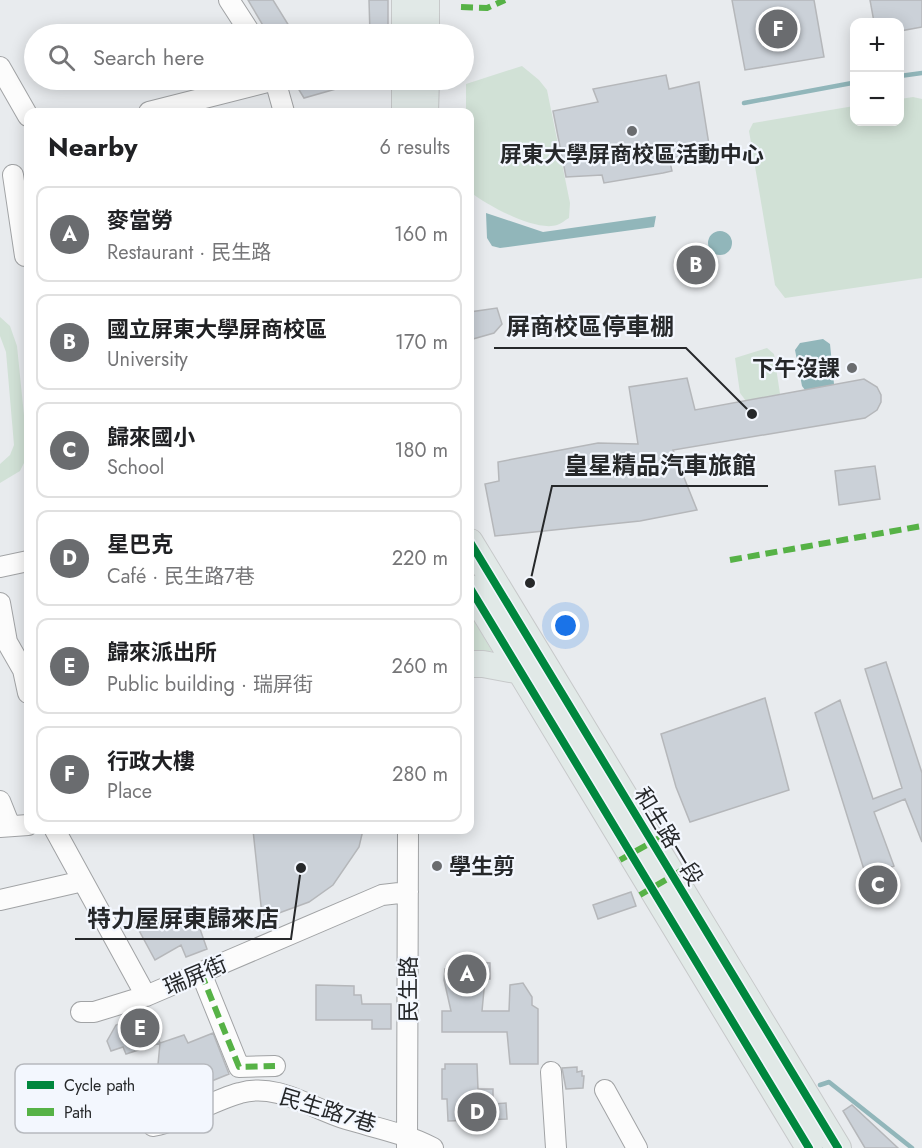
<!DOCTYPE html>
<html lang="en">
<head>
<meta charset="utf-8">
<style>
	body { margin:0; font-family:Jost,"Noto Sans TC",sans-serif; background:#f6f6f6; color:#202124 }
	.controls { position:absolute; right:18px; top:18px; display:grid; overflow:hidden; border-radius:12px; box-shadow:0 3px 15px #0003 }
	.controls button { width:54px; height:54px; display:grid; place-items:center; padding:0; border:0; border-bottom:2px solid #e0e0e0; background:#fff; color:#202124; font:30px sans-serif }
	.you { position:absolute; left:566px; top:626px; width:21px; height:21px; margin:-15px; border:4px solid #fff; border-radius:50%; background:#1a73e8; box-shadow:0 0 0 9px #1a73e833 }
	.badge { display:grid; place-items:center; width:39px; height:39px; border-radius:50%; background:#6a6c6f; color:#fff; font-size:20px; font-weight:700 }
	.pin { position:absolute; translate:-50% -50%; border:3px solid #fff; box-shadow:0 2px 6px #0006 }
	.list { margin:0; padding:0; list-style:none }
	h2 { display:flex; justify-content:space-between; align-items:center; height:78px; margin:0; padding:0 24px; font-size:26px }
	h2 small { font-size:20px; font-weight:400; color:#757577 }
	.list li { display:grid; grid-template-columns:39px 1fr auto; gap:18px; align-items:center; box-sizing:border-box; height:96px; margin:0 12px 12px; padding:0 12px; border:2px solid #e0e0e0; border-radius:12px }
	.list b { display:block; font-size:22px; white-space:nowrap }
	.list p { margin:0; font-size:20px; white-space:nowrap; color:#757577 }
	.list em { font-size:20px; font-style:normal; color:#757577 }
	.icon { flex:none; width:33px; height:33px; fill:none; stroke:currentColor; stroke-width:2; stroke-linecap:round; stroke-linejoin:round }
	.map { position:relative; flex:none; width:922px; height:1148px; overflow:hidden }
	.search { position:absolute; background:#fff; box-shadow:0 3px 15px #0003; left:24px; top:24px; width:450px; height:66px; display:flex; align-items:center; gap:15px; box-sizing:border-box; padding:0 21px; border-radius:33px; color:#757577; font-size:22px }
	.panel { position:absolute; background:#fff; box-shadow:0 3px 15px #0003; left:24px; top:108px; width:450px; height:726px; border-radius:12px }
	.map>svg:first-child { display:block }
	.green { fill:#d1e1d6 }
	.water { fill:#91b6ba }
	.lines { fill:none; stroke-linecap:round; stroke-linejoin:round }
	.stream { stroke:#91b6ba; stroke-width:4.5 }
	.building { fill:#cbd1d8; stroke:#b5b7ba; stroke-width:1.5 }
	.minor-casing { stroke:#a1a3a5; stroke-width:22 }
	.major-casing { stroke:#c7c9ca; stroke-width:28 }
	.minor { stroke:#fcfcfc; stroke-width:20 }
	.major { stroke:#e1e9e7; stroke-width:26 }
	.quiet { stroke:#56b246; stroke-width:6; stroke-dasharray:12 6; stroke-linecap:butt }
	.cycleway-casing { stroke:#f3f7fe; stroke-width:11 }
	.cycleway { stroke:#00873e; stroke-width:8 }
	.poi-dot { fill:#6a6c6f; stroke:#f3f7fe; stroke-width:2 }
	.labels { text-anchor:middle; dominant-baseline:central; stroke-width:4.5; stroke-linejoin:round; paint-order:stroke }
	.poi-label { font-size:22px; font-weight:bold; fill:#26282a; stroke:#f3f7fe }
	.street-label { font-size:22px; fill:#26282a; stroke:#f3f7fe }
	.key { fill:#f3f7fe; stroke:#b6b9be; stroke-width:1.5 }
	.key-label { font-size:16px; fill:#26282a }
	.leader { fill:none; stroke:#26282a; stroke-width:2 }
	.callout-dot { fill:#26282a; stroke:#f3f7fe; stroke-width:2 }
	.callout-label { font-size:24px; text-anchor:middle; font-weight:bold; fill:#26282a; stroke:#f3f7fe; stroke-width:4.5; stroke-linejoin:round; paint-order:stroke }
</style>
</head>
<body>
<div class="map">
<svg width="922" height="1148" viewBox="0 0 922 1148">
	<rect width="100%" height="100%" fill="#e8ebee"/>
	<path class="green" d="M522,66L539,80L547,90L570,203L569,218C565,220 561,224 557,225C535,232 487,205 470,192V112H466V84Z
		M913,97L922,99V278L785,298L775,285L749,131L753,123L854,106V122H900V99Z
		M0,317L10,326L17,346L28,455L20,471L0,483V464L10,455L14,445L6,352L0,336Z
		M767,348L774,354L780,394L746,401L740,393L735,358Z
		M470,614L492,651L470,654Z"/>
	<path class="water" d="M486,213L543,232L656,216L654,227L500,248L492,246L487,238Z
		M708 243a12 12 0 1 1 24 0a12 12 0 1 1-24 0Z
		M823,339L830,344L834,384L831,387L805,390L802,386L795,350L800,343Z"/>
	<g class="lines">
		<path class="stream" d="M900,76L922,73
			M744,103L852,83
			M820,1085L829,1082L912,1148"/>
	</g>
	<path class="building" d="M248,0H273L294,34H268Z
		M369,0H388V34H370Z
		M732,0H814L824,57L745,70Z
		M870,0H922V27L900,31V22H874Z
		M666,75L669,89L699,82L710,151L669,158L672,171L663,173L604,183L602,175L566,177L553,111L598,102L593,89Z
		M293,80H356L357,83L304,98Z
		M497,308L502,324L494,333L473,339L470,312Z
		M687,378L695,410L864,379L877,387L881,395V402L877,410L865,418L673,450L697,510L640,521L495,536L485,484L499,481L498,462L598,443L638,444L629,387Z
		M875,466L880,499L839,505L835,471Z
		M886,662L922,773V842L905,799L874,812L894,866L866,876L815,713L840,700L873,799L902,788L865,669Z
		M765,698L789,790L690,822L676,787L661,734Z
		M253,830H363L359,847L333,885L309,902L279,913L262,915Z
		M631,892L636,906L598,919L593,905Z
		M192,906L207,949L186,957L181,945L155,960L135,923L156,911L160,918Z
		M455,960L490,963V979H485L482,1011H509L510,985L523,983L532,997V1005L538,1009V1064H510L507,1032H442V1011H451L444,980L445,969L456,967Z
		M316,985L354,986V995H361L362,1004H391V1029H372V1020H316Z
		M150,1014L160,1043L126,1054L123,1047L111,1051L107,1041L116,1025Z
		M213,1033L229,1074L160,1102L156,1086L160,1043L184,1035L188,1043Z
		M445,1064H477L478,1089H493V1104L506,1103L507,1119L448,1121L447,1099H442V1069H445Z
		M577,1067V1072L582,1071V1076H584L583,1088L566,1089L562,1068Z
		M852,1105L898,1148H865L843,1111Z"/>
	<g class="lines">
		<defs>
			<path id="minor" d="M229,0L251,34
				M0,67L28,116
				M275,80L284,112
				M149,112L275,80
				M13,175L25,256
				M0,567L28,561
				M0,603L7,642L23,670L28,693
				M0,801L10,826
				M0,827L28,825
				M55,830L146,996
				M0,900L83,881
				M201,973L239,1067L275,1066
				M81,1012H94L146,996L382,895L408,892
				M551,1072L556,1148
				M605,1090L637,1148
				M153,1126C184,1120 210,1101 240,1093C277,1082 312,1109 346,1119C376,1128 404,1133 433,1148
				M407,1148L408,830"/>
			<path id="major" d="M405,34V0
				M426,34V0
				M405,80V112
				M425,112L426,80
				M470,542L838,1148
				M470,588L809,1148
				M470,664H483L521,671"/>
		</defs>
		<use href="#minor" class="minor-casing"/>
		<use href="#major" class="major-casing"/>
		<use href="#minor" class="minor"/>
		<use href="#major" class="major"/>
		<path class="quiet" d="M461,7L487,8L505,0
			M730,560L922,526
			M620,860L670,832
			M640,895L691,865
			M201,973L239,1067L275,1066"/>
		<defs>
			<path id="cycleway" d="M470,542L838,1148
				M470,588L809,1148"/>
		</defs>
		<use href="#cycleway" class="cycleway-casing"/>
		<use href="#cycleway" class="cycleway"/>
	</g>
	<g class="poi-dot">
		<circle cx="632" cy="131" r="6"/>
		<circle cx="852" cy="368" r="6"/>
		<circle cx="437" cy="866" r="6"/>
	</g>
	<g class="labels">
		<g class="poi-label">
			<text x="632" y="154">屏東大學屏商校區活動中心</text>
			<text x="840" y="368" text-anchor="end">下午沒課</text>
			<text x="449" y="866" text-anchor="start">學生剪</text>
		</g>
		<g class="street-label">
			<text transform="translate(669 836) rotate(59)">和生路一段</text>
			<text transform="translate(195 975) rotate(-23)">瑞屏街</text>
			<text transform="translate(408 989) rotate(-90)">民生路</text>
			<text transform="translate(328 1110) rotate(17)">民生路7巷</text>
		</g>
	</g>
	<rect x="15" y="1064" width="198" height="69" rx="9" class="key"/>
	<rect x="27" y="1081" width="27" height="8" fill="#00873e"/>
	<rect x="27" y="1108" width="27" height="8" fill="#56b246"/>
	<g class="key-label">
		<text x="64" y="1091">Cycle path</text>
		<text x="64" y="1118">Path</text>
	</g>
	<path class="leader" d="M752 414L686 348H494M530 583L552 486H768M301 868L291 939H75"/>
	<g class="callout-dot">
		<circle cx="752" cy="414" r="6"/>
		<circle cx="530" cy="583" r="6"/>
		<circle cx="301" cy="868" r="6"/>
	</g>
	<g class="callout-label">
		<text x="590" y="335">屏商校區停車棚</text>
		<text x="660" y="474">皇星精品汽車旅館</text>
		<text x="183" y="927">特力屋屏東歸來店</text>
	</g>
</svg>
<div class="controls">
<button>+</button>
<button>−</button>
</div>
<div class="you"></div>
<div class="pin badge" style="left:467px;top:974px">A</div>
<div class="pin badge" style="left:696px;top:265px">B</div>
<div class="pin badge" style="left:878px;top:885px">C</div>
<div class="pin badge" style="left:477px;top:1112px">D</div>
<div class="pin badge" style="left:140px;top:1028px">E</div>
<div class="pin badge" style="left:778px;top:29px">F</div>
<div class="search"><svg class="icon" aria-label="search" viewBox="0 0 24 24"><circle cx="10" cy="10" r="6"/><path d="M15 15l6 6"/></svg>Search here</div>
<section class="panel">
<h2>Nearby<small>6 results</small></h2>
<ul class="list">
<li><span class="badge">A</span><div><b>麥當勞</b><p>Restaurant · 民生路</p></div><em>160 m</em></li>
<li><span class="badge">B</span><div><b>國立屏東大學屏商校區</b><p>University</p></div><em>170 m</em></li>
<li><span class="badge">C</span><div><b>歸來國小</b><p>School</p></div><em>180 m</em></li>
<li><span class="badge">D</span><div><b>星巴克</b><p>Café · 民生路7巷</p></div><em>220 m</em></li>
<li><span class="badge">E</span><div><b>歸來派出所</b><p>Public building · 瑞屏街</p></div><em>260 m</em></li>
<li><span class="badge">F</span><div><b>行政大樓</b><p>Place</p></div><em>280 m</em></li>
</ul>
</section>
</div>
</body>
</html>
